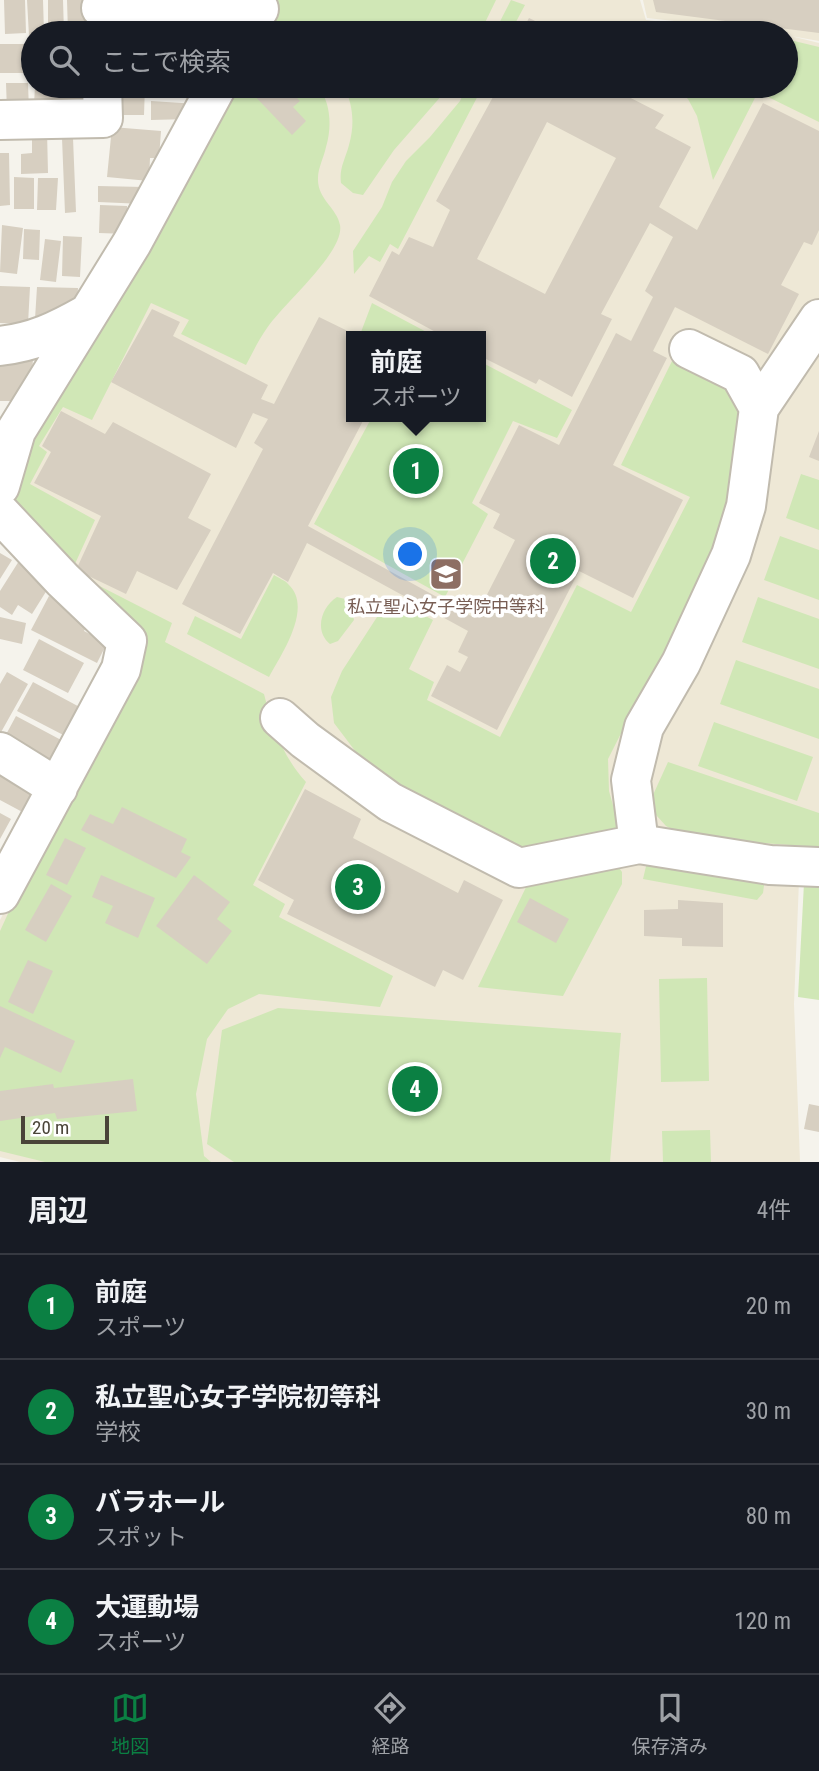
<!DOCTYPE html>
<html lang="ja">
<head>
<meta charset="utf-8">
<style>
	body { margin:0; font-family:"Roboto Condensed","Noto Sans JP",sans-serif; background:#242831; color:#f1f3f6 }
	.scale { position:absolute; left:21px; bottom:18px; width:88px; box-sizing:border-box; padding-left:7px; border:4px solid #4a4439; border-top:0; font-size:19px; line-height:24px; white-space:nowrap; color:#4a4439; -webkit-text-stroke:5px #fff; paint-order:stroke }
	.you { position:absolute; left:411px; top:555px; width:24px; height:24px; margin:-18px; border:5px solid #fff; border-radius:50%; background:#1a73e8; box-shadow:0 0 0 10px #1a73e833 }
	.badge { display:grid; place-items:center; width:46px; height:46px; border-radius:50%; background:#0b8043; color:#fff; font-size:23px; font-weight:700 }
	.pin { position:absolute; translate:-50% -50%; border:4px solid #fff; box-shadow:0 2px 7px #0006 }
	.popup { position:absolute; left:346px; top:331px; width:140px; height:91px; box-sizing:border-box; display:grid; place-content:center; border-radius:0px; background:#171b24; filter:drop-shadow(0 2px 5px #0005); font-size:23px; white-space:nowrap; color:#9ea1a6 }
	.popup b { font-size:26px; color:#f1f3f6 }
	.popup::after { content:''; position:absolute; left:50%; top:100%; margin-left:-14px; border:14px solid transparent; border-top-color:#171b24 }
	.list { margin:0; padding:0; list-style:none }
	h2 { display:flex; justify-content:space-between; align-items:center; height:91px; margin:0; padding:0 28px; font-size:30px }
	h2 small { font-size:23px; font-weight:400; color:#9ea1a6 }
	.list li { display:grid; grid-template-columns:46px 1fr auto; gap:21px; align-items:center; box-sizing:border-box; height:105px; padding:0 28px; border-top:2px solid #363941 }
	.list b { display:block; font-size:26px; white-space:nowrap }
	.list p { margin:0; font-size:23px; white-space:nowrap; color:#9ea1a6 }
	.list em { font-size:23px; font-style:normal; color:#9ea1a6 }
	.icon { flex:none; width:38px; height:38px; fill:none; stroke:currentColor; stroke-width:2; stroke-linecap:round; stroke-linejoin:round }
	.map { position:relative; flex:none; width:819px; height:1162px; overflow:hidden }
	.search { position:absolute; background:#171b24; box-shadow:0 2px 5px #0004; left:21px; right:21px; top:21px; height:77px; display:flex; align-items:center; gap:18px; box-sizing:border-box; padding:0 24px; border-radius:38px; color:#9ea1a6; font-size:26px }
	.sheet { height:511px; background:#171b24 }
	nav { display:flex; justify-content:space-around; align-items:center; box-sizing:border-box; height:98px; border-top:2px solid #363941; background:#171b24; font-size:19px; color:#9ea1a6 }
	nav a { display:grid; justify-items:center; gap:4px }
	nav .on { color:#0b8043 }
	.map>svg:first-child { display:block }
	.education { fill:#eee8d6; fill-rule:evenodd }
	.green { fill:#d0e7b6 }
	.building { fill:#d7cfc1; fill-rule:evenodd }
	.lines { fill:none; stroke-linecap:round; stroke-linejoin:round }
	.minor-casing { stroke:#c1bbae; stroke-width:42 }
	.minor { stroke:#fff; stroke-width:38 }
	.labels { text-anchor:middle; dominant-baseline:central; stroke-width:7; stroke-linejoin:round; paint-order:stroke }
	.education-label { font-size:18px; fill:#785e54; stroke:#fff }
</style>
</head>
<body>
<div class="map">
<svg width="819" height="1162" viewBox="0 0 819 1162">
	<rect width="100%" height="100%" fill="#f5f3ec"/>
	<path class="education" d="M269,0H640L646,20L766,33H255Z
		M643,0H819V41L791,36L819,43V882L799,881L794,1004L800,1162H20L0,1157V920L143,644L1,504L227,86H786V35H788L786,33L647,18ZM351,336H481V417H351Z"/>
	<path class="green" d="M277,0H496L480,33H276L265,28Z
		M511,0L525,5L510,33H494Z
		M645,25L726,33H642Z
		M786,39L819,47V122L758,92L713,180L697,116L688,99L672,86H786Z
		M231,86H318C331,103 332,127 326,147C324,157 318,168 318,178C317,199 337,208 340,225C345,252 283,304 267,328C259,339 253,352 246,365L181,334L189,320L151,303L92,420L63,407L39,446L47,452L30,484L95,520L74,566L8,504L25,440Z
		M344,86H450L394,150L363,195L353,193L341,183C339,168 345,160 349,145C355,124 353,105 344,86Z
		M467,86H483L398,249L390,244L380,262L369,256L354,274L353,251L382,207L392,182L406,161L430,137L460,101Z
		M372,303L434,336H366L361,332Z
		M672,361L730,387L739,402L743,434L727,519L694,605L640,696L608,759L609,791L620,830L526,852L440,818L362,760L334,723L331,697L342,671L390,597L433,620L409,669L434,682L427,700L500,737L577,585L631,612L690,497L621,465Z
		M481,362L572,410L557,438L513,421L472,503L488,514L445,597L314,524L372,417H481Z
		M801,474L819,480V530L786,518Z
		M780,536L819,550V600L764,580Z
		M78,575L172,623L165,642L264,694C272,726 283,757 306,782L253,885L285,904L279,917L393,976L380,1007L259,994L228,1009L207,1039L196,1094L204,1156L211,1162H45L0,1151V931L23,881L147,645Z
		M274,575C278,578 285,580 288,584C314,607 281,655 269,677L187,634L195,616L241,639Z
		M337,597L345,599L351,607L354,620L338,641L330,644C314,631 321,607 337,597Z
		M758,597L819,619V669L742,642Z
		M736,660L819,689V739L720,704Z
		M714,722L813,757L797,801L698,766Z
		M668,762L819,813V847L688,838L666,826L648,806Z
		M647,862L765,878L763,893L757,900L643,879Z
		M617,865L622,872V884L563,996L478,987L528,883Z
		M804,883L819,885V1000L798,997Z
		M707,978L709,1081L661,1082L659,979Z
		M278,1008L621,1033L610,1162H234L207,1144L222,1030Z
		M710,1130L711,1162H663L662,1131Z"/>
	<path class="building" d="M4,0H25L26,33L5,34Z
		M27,0H43L44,33H33V36H29Z
		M48,0H63L64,33H48Z
		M67,0H88L89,33H68Z
		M653,0H819V33L656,12Z
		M234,18L235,33H183L182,21Z
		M529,18L560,33H521Z
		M141,19V33H111V20Z
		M157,20L158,33H144V21Z
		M161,21H178V33H161Z
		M0,44H26V73H0Z
		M6,83H28L29,111H7Z
		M35,86H61V106L34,105Z
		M65,86H92V101H65Z
		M114,86H145L144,115H113Z
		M158,86H202V95L158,94Z
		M250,86H285L300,101L293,107L306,121L292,135L247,88Z
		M499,86H617L615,90L664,115L655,128L691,147L659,207L697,230L763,103L819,131V230L812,245L804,242L781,285L799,294L768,354L675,307L653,351L667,358L613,465L683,500L633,598L579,571L497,730L431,696L447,665L460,672L468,657L458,652L468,631L307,543L288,582L273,573L240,634L182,604L263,449L254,443L268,419L253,413L236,448L111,382L152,309L180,322L173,336L268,385L261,399L274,404L319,317L358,336H351V417H365L308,526L475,618L515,540L493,528L500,514L479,503L519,425L559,445L616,333L631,341L653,297L645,291L673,237L650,223L601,314L612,319L572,397L539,379L536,384L484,358L481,363V336H443L369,296L392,251L399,255L409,237L433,247L450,210L436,201ZM547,122L616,158L545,294L477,259Z
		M151,101L197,104L189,119L151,120Z
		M112,127L161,131L159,158H150L149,181L107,177Z
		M47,131L48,173L21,174V154L32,153V132Z
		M62,138H73L76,212L65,213Z
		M0,153H9L10,205L0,206Z
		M14,177L34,178V209H14Z
		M38,178H58L56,210H37Z
		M98,186L144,187V204L98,202Z
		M100,205L127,206V234L99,233Z
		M2,225L23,228L17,274L0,272Z
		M24,229L40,230L39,260L23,259Z
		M63,236L82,237L80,277L62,276Z
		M45,239L61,241L56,282L40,280Z
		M0,286L30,287L28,324L0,323Z
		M37,287L78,288L77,305L35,319Z
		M33,360L32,371L15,401H0V362Z
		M61,411L105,434L113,422L211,474L188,518L211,530L177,590L137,571L126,594L76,570L101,516L34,483L51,452L42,446Z
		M819,431V461L809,457Z
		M0,553L12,560L0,579Z
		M19,561L52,582L32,614L18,605L12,615L0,607V591Z
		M49,596L91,617L84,631L107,643L97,663L31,630Z
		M0,617L26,623L22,644L0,639Z
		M39,639L84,663L68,693L23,670Z
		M7,672L28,684L0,734V684Z
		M33,682L87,711L71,739L17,711Z
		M16,716L63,741L49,767L2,742Z
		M0,767L42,789L28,815L0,800Z
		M305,789L361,819L353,838L458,893L464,880L503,900L463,980L443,970L435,987L287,914L294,900L258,880Z
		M122,807L187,839L181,852L191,857L176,878L81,830L90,814L113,824Z
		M0,813L11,819L0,839Z
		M65,838L86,848L67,885L46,875Z
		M101,875L155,898L138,938L105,923L113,906L92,897Z
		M194,875L230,902L217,919L232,931L207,964L156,926Z
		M51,884L72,896L46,942L25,930Z
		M530,898L569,919L556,943L517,922Z
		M678,900L723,903V947L682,946V938L644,936V910L678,909Z
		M28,960L53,971L33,1014L8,1002Z
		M0,1006L75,1041L61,1073L5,1047L0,1058Z
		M133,1079L137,1111L57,1119L55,1113L0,1121V1091L53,1084L54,1088Z
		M809,1104L819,1106V1132L804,1129Z"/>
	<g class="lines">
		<defs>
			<path id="minor" d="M101,8L259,9
				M0,120L103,118L102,86
				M0,346C34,342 57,331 87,314
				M689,349L740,374L759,408
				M0,486L16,431L132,243L217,86
				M0,513L63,580L127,641L121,669L0,894
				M280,718L305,740L390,802L519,868L639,844L770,865L819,867
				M0,752L58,788
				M639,844L631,780L644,727L681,663L731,555L746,506L759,408L819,319"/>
		</defs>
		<use href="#minor" class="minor-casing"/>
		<use href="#minor" class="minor"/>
	</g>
	<defs>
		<symbol id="school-square" viewBox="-11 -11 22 22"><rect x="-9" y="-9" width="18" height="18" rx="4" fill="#8d6e63" stroke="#fff"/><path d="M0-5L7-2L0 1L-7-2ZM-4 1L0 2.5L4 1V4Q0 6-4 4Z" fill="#fff"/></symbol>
	</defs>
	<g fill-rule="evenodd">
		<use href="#school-square" x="427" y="555" width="38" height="38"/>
	</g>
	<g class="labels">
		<g class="education-label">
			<text x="446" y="606">私立聖心女子学院中等科</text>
		</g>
	</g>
</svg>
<div class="scale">20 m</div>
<div class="you"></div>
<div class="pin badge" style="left:416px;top:471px">1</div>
<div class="popup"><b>前庭</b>スポーツ</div>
<div class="pin badge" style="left:553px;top:561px">2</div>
<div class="pin badge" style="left:358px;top:887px">3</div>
<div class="pin badge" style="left:415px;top:1089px">4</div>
<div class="search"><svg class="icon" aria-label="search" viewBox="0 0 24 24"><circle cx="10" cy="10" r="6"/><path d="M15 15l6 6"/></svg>ここで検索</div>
</div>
<section class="sheet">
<h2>周辺<small>4件</small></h2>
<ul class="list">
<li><span class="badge">1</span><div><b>前庭</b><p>スポーツ</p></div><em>20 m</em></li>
<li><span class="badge">2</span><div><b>私立聖心女子学院初等科</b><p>学校</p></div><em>30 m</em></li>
<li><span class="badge">3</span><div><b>バラホール</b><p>スポット</p></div><em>80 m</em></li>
<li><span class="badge">4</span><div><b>大運動場</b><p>スポーツ</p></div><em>120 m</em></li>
</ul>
</section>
<nav>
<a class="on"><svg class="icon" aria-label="map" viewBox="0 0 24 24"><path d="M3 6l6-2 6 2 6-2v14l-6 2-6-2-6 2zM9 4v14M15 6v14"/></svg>地図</a>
<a><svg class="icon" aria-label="directions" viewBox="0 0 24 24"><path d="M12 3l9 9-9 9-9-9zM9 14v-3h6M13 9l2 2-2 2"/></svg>経路</a>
<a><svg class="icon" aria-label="saved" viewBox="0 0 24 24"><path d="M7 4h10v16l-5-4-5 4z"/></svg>保存済み</a>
</nav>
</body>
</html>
